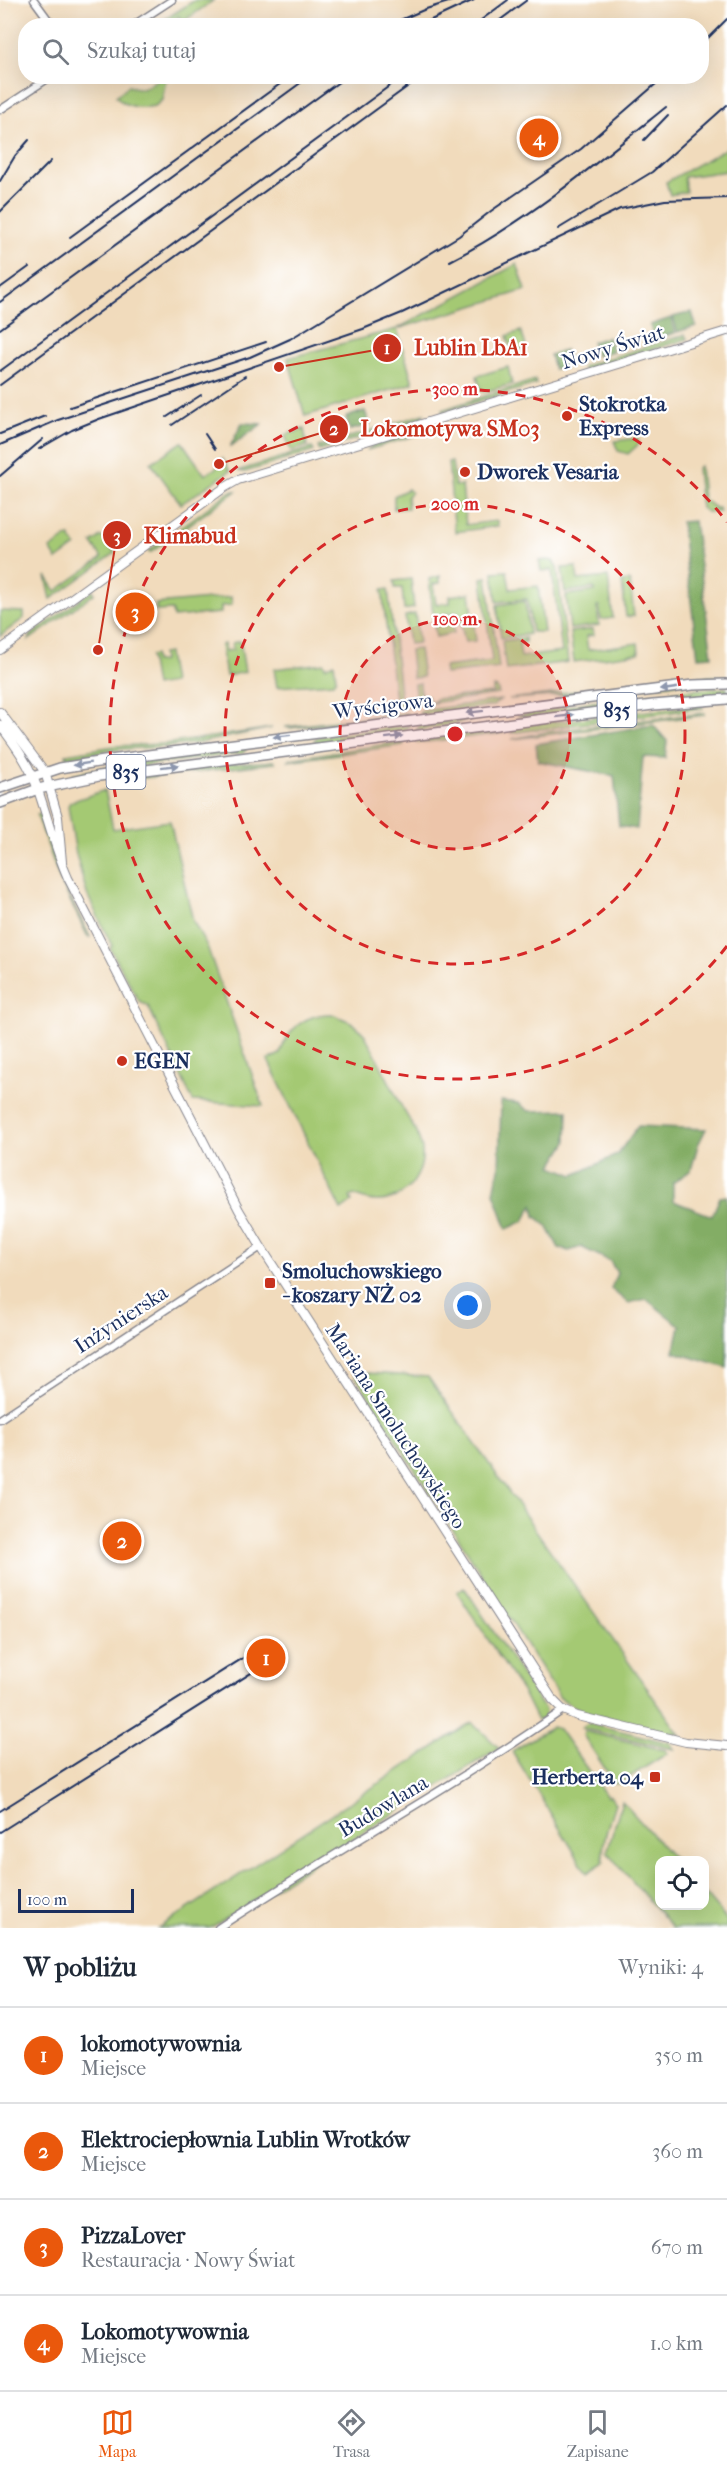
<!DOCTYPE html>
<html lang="pl">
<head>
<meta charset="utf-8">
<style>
	body { margin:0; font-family:"IM FELL French Canon",serif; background:#f6f6f7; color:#1f2937 }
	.controls { position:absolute; right:18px; bottom:18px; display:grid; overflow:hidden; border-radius:12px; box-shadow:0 6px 24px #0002 }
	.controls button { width:54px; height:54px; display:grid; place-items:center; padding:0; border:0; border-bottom:2px solid #e0e1e3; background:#fff; color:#1f2937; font:30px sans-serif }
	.scale { position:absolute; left:18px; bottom:15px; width:116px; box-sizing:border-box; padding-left:6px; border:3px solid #1b2f5e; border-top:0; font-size:16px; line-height:21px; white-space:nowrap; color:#1b2f5e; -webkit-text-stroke:4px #fff; paint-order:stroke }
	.you { position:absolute; left:468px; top:1306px; width:21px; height:21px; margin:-15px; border:4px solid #fff; border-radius:50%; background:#1a73e8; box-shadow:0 0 0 9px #1a73e833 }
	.badge { display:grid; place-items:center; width:39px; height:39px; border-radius:50%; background:#ea580c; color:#fff; font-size:20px; font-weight:700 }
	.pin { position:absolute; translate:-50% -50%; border:3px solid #fff; box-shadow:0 2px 6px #0006 }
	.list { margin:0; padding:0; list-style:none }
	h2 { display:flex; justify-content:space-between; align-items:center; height:78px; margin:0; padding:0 24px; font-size:26px }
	h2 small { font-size:20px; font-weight:400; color:#747a83 }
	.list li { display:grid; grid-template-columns:39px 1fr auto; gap:18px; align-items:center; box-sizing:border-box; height:96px; padding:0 24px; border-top:2px solid #e0e1e3 }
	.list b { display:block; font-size:22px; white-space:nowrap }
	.list p { margin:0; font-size:20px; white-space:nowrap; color:#747a83 }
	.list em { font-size:20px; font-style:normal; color:#747a83 }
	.icon { flex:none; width:33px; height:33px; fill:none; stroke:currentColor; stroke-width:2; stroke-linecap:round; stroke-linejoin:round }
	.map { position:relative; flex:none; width:727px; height:1928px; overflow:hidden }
	.search { position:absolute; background:#fff; box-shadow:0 6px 24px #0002; left:18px; right:18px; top:18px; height:66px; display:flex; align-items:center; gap:15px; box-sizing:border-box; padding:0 21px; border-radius:24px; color:#747a83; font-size:22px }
	.sheet { height:462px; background:#fff }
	nav { display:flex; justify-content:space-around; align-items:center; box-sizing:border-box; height:84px; border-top:2px solid #e0e1e3; background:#fff; font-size:16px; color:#747a83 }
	nav a { display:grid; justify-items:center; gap:3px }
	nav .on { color:#ea580c }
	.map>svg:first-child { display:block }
	.green { fill:#a4c973; stroke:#607c68; stroke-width:1.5 }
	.forest { fill:#83ad65; stroke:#4f6e62; stroke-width:1.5 }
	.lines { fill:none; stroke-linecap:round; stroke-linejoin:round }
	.minor-casing { stroke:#86858d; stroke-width:9 }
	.tertiary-casing { stroke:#86858d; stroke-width:10 }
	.primary-casing { stroke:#86858d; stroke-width:12 }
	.minor { stroke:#fff; stroke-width:6 }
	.tertiary { stroke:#fff; stroke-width:8 }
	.primary { stroke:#fff; stroke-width:9 }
	.rail { stroke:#1b2f5e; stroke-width:2 }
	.oneway { fill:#8d97ae }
	.ring { fill:none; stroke:#d62828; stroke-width:3; stroke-dasharray:10 8 }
	.poi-dot { fill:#c8321e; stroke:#fff; stroke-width:2 }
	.labels { text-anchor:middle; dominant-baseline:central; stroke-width:4.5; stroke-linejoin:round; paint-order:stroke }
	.shield { fill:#fff; stroke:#5f6d8e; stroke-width:1.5 }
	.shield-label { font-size:20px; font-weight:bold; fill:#1b2f5e }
	.street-label { font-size:21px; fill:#1b2f5e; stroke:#fff }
	.poi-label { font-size:21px; font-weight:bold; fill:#1b2f5e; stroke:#fff; text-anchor:start }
	.centre { fill:#d62828; stroke:#fff; stroke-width:3 }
	.ring-label { font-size:18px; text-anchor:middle; font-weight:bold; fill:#d62828; stroke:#fff; stroke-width:4.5; stroke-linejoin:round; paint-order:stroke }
	.leader { fill:none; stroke:#c8321e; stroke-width:2 }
	.callout-dot { fill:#c8321e; stroke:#fff; stroke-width:2 }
	.mark-label { font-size:18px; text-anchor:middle; font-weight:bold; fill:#fff }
	.callout-label { font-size:22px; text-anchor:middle; font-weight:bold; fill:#c8321e; stroke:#fff; stroke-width:4.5; stroke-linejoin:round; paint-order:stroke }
</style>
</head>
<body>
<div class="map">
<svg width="727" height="1928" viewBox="0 0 727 1928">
	<rect width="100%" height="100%" fill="#fff"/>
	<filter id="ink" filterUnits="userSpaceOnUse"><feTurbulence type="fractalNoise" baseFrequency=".0167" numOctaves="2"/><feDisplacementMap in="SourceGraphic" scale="12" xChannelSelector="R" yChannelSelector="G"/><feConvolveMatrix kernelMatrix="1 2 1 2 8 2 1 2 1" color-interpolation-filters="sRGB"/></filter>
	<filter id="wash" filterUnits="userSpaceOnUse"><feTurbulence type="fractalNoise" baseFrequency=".008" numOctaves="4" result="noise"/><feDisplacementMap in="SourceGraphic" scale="24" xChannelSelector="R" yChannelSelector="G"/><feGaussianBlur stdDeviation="1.35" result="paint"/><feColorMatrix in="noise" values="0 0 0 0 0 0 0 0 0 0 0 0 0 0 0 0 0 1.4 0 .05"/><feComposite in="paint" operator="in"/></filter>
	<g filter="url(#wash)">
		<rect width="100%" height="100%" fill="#f1dbbc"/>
		<path class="green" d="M195,0H214L178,25H175L182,20L179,16L165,25H156Z
			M161,77L166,79L162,100L155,106C140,109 126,108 116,96L128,86L143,89Z
			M727,148V171L684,177L686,192L670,195L666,182Z
			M517,264L526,290L397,329L413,383L305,416L288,358L397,329Z
			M521,331L527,349L518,351L511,349L507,336Z
			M685,335L687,339L583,370V366Z
			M508,367L512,384L484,392L481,391L477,376Z
			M535,380L536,384L443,412L442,410Z
			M424,414L421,419L319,450L318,447Z
			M441,424V428L367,450L373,445Z
			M304,429L307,446L291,451L285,435Z
			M638,438L639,444L628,454L618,451L614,441Z
			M182,442L205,475L223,463L222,458L230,471L181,504L151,463Z
			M312,448L314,451L245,472L238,471Z
			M448,462H452L455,486L462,485L466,525L497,521L498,526L455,532Z
			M700,466L703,499L715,508H719L720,512H707L701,508L697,468Z
			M408,489L411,492L407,496L408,508L394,509V496Z
			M231,491H236L150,553L148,551Z
			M69,536L76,546L57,560L50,549Z
			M100,537H103L115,553L51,599L46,576L56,591L102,558L92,543Z
			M548,560L553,561L557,567L568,662L506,670L502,641L525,638V642L519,643L521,657L562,652L552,570L541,571L539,561Z
			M576,567L578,580L608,577L613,618L601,620L599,606H597L599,625L570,629L566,595L595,591L594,588L565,592L562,568Z
			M507,571L510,589L538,586L544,632H532L527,599L497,602L493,572Z
			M440,576V583L433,584L436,604L450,603V596L470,593L476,641L465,642L458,612L436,615V623H434L429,579Z
			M487,577L499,668L445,674L444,667L492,661L482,578Z
			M411,579L414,608L404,610L402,588H395L394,581Z
			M630,581L634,616L626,617L622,582Z
			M388,589L401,701L416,700L414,684L420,683L421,696H428L429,702L436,701V699L493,693V687L497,688L499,694L396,708L382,590Z
			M93,590L94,594L29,640L31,635Z
			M231,597L232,605L221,606V613L173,617L172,610L156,611V604Z
			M525,601L529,634L501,638L497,605Z
			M0,611L24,612V618L0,636Z
			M415,614L419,643L409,644L405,616Z
			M452,616L454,633L436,637L434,626L439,625L438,618Z
			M593,629L594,635L586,636L588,650L638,643L639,653L574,662L570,632Z
			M240,641L245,672L226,676L221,645L224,644L225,651L233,650L232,643Z
			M419,649L423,677L413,678L410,650Z
			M168,653L173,683L155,686L150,656L154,655L155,662L163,661L162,654Z
			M324,663L325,667L334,663L336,678L333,683L277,687L274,669Z
			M727,676V679L687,682L582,694L509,699L698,677Z
			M727,688V694L685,697L529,717L517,716L584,703L688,690Z
			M500,700L493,706L420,715V711Z
			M701,705L703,708L511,733L517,726Z
			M406,713L409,716L290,728L285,727Z
			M704,713V715L512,739L546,732Z
			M490,715L494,716L416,731L421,724Z
			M410,725L404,732L318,743L314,740L318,737Z
			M272,728L198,743L165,747L122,749L67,758L66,754L114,746L165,744Z
			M498,729L504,733L417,743L416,739Z
			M405,741L403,745L287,761L290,759Z
			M244,747L246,749L243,753L107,770L73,776L72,774L163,756Z
			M273,761L275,763L143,778L141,776C182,762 230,766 273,761Z
			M105,790L113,829L170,821L193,921L207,946L263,1106L193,1101L148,1006L139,1001L110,948L112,946L87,894L76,854L68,806L70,802Z
			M41,814L62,881L90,937H88L59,878L37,815Z
			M332,1014L353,1023L365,1035C378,1059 390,1084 403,1109C410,1121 420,1136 422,1150C424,1167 415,1185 401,1194C385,1204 370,1203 354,1195L350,1197L352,1202L341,1210L268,1060L280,1054C288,1028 305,1014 332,1014Z
			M353,1372L428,1377L680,1735L585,1713L560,1698Z
			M464,1587L545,1710V1717L537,1721L523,1693L457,1592Z
			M472,1722L499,1748L210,1928H159Z
			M588,1723L670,1743L674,1749L581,1728Z
			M552,1727L559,1729L607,1797L610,1796L615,1803C611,1816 599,1850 604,1862L587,1873L512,1751Z
			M584,1731L665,1750L668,1753L620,1783L615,1784L583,1735Z
			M622,1801L675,1860H660V1906H704L705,1894L727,1920V1928H673L607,1852Z"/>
		<path class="forest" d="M692,312L696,326L677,332L673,317Z
			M671,318L675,333L654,339L650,325Z
			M608,337L613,351L596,356L592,342Z
			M565,350L570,364L554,369L550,355Z
			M365,411L370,425L350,430L346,417Z
			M242,423L262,424L231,446V445Z
			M694,521L712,656L698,657L681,522Z
			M653,725L667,741L665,758L643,757L637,829L619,826L614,776L538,761L536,744Z
			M501,1101L518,1103L529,1111L568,1110L567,1142L552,1166L574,1175L617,1155L638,1126L706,1129L698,1145L691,1170L673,1183V1201L712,1216L720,1197L727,1196V1368L674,1352L680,1326L646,1299L628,1303L611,1289L617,1273L610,1261L581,1247L569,1251L559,1248L547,1226L535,1216L533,1205L524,1221L507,1229L494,1193L499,1169Z"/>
	</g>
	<g filter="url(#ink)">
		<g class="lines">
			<defs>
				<path id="minor" d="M34,0L53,26
					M132,26L172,0
					M0,110L52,76
					M0,1419L261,1247
					M218,1928C332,1853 451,1788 563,1710"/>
				<path id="tertiary" d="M0,650L224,488L238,480L727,331
					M0,712L45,772L58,817L62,862
					M0,725C15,745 30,765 38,790C48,819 55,849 68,878L239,1210L261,1247L553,1700L563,1710L577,1716L686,1742L727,1746"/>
				<path id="primary" d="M0,788L60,768L117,759L693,685L727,684
					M0,803L38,789L99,776L653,705L727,699"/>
			</defs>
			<use href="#minor" class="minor-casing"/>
			<use href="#tertiary" class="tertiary-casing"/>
			<use href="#primary" class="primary-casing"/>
			<use href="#minor" class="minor"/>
			<use href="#tertiary" class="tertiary"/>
			<use href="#primary" class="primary"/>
			<path class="rail" d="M386,26L426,9L455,0
				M418,26L474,0
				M473,26L508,0
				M492,26L527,0
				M702,44L727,19
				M644,140L668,115
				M0,181L15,156L29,140
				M0,212L51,161
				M558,229L652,172L727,105
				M70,237L291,76
				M450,261C528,221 598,162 666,107
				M0,288L29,267
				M0,302L310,76
				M0,329L347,76
				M0,371L403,76
				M0,385L422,76
				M70,407L266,342
				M167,417L201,395
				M172,425L245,376
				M0,434L45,416
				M205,434L215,449
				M0,445L58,420L250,357L290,339L459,236L491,211L581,149L665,76
				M39,449L72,430L99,419L363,329L402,313L620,209L665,200L727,198
				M0,476L43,439
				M0,1811L267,1643
				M0,1832L278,1656"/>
		</g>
		<defs><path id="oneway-solid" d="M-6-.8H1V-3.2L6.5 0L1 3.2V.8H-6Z" transform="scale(1.5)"/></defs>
		<g class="oneway">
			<use href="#oneway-solid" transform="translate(669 689) rotate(172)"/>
			<use href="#oneway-solid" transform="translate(475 712) rotate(173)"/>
			<use href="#oneway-solid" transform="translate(565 716) rotate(-7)"/>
			<use href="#oneway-solid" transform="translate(282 736) rotate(173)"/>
			<use href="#oneway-solid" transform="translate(394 737) rotate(-7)"/>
			<use href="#oneway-solid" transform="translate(82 764) rotate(171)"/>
			<use href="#oneway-solid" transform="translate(170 766) rotate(-7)"/>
		</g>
	</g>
	<circle cx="455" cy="734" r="115" fill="#d62828" fill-opacity=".12"/>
	<g class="ring">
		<circle cx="455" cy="734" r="115"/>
		<circle cx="455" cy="734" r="230"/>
		<path d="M727 946A345 345 0 1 1 727 522"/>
	</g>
	<g class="poi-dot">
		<circle cx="567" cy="416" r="6"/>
		<circle cx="465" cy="472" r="6"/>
		<circle cx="122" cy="1061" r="6"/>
		<rect x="264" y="1277" width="12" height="12" rx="3"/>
		<rect x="649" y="1771" width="12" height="12" rx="3"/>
	</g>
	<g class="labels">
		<g class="shield">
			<rect x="597.5" y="693" width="39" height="34" rx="4.5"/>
			<rect x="106.5" y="755" width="39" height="34" rx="4.5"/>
		</g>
		<g class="shield-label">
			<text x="617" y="710">835</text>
			<text x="126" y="772">835</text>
		</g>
		<g class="street-label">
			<text transform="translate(613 347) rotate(-17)">Nowy Świat</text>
			<text transform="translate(383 706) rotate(-7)">Wyścigowa</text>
			<text transform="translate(121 1319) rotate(-33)">Inżynierska</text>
			<text transform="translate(396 1426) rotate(57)">Mariana Smoluchowskiego</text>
			<text transform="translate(383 1806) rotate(-31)">Budowlana</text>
		</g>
		<g class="poi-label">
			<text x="579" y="404">Stokrotka<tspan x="579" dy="24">Express</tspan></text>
			<text x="477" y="472">Dworek Vesaria</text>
			<text x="134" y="1061">EGEN</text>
			<text x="282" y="1271">Smoluchowskiego<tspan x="282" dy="24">- koszary NŻ 02</tspan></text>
			<text x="643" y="1777" text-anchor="end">Herberta 04</text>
		</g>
	</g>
	<circle cx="455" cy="734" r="9" class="centre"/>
	<g class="ring-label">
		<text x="455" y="395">300 m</text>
		<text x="455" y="510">200 m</text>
		<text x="455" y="625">100 m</text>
	</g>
	<path class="leader" d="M279 367L387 348M219 464L334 429M98 650L117 535"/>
	<g class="callout-dot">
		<circle cx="279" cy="367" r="6"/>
		<circle cx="219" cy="464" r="6"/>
		<circle cx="98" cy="650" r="6"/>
		<circle cx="387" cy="348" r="15"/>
		<circle cx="334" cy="429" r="15"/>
		<circle cx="117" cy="535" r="15"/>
	</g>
	<g class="mark-label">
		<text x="387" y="354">1</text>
		<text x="334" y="435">2</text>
		<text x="117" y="542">3</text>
	</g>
	<g class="callout-label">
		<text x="471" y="355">Lublin LbA1</text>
		<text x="450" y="436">Lokomotywa SM03</text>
		<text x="190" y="543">Klimabud</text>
	</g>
</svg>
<div class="controls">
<button><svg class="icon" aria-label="locate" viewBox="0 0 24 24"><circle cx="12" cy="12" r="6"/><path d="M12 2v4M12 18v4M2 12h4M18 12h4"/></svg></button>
</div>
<div class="scale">100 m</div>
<div class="you"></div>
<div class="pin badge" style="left:266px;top:1658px">1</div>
<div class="pin badge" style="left:122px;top:1541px">2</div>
<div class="pin badge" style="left:135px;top:612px">3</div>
<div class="pin badge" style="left:539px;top:138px">4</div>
<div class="search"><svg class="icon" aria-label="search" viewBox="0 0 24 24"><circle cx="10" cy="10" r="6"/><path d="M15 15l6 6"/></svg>Szukaj tutaj</div>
</div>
<section class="sheet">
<h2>W pobliżu<small>Wyniki: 4</small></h2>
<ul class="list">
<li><span class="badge">1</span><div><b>lokomotywownia</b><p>Miejsce</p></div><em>350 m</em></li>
<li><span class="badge">2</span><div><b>Elektrociepłownia Lublin Wrotków</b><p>Miejsce</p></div><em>360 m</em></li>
<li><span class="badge">3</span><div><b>PizzaLover</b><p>Restauracja · Nowy Świat</p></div><em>670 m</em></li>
<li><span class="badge">4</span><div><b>Lokomotywownia</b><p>Miejsce</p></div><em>1.0 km</em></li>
</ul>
</section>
<nav>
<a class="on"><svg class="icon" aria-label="map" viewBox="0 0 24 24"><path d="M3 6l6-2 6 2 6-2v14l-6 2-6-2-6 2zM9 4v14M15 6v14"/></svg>Mapa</a>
<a><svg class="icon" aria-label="directions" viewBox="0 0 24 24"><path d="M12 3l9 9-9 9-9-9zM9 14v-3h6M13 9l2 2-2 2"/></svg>Trasa</a>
<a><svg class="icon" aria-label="saved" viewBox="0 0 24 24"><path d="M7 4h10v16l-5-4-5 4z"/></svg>Zapisane</a>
</nav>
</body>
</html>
